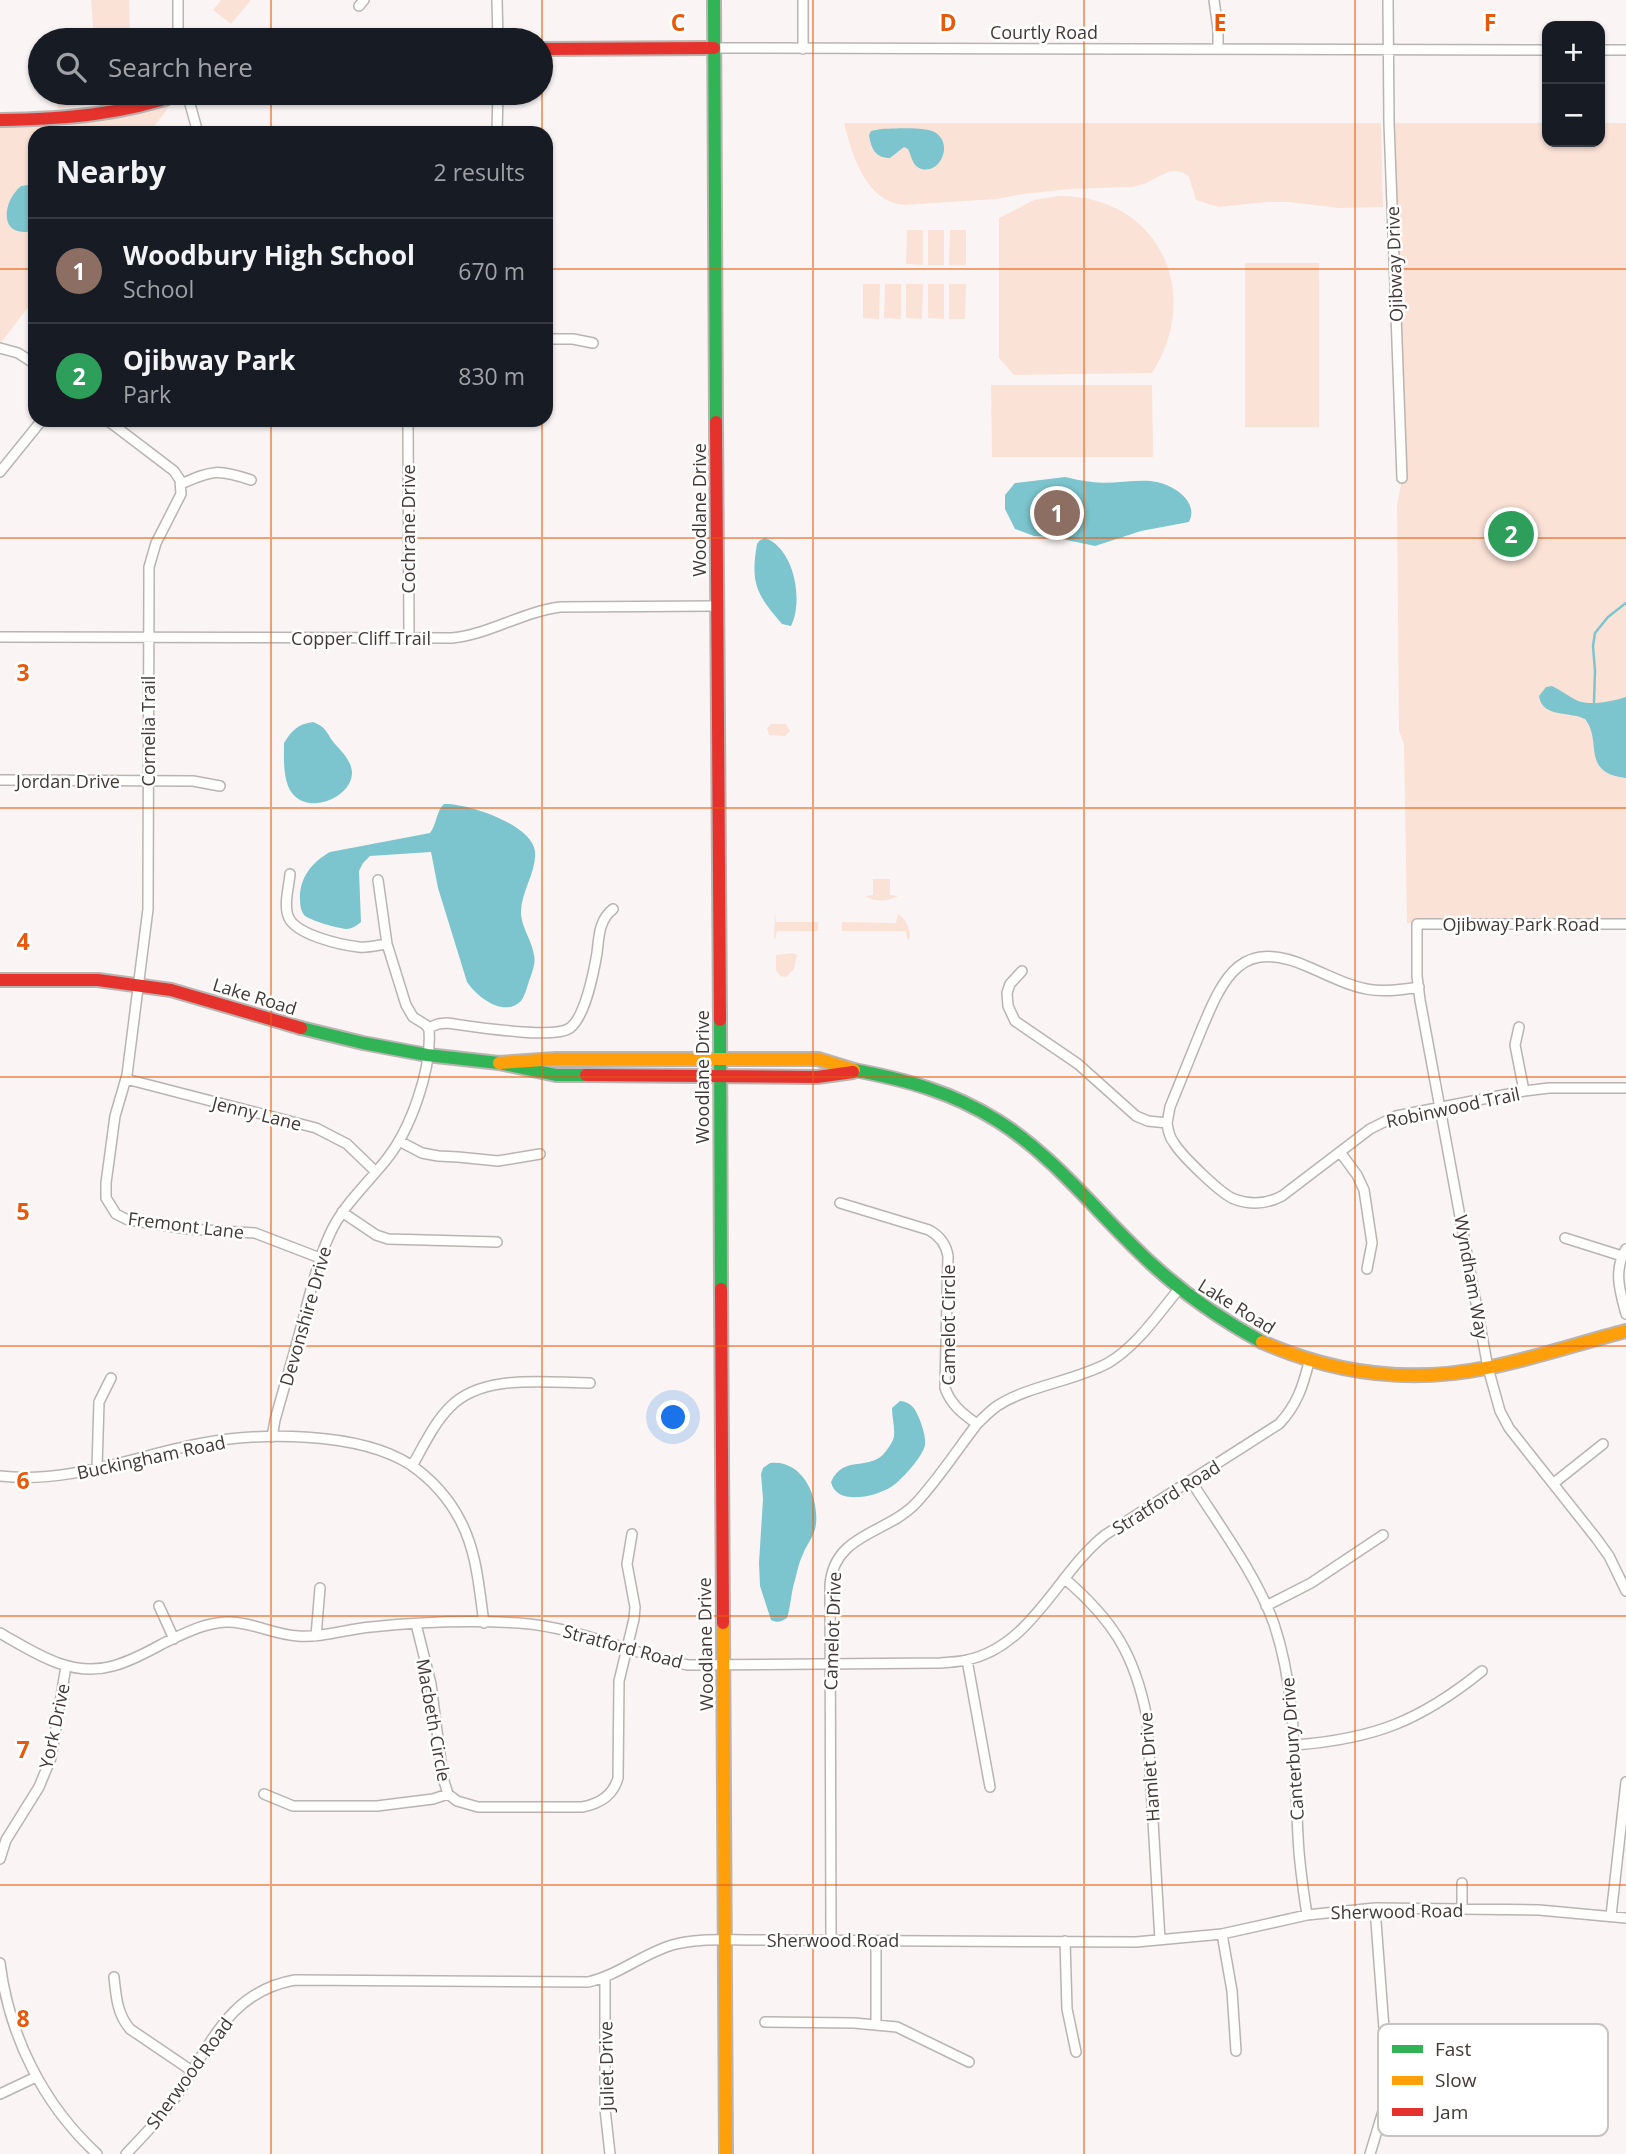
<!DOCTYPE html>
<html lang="en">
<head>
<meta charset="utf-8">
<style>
	body { margin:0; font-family:"Open Sans",sans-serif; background:#20242c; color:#f1f3f6 }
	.controls { position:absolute; right:21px; top:21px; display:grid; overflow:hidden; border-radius:14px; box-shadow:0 2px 5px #0004 }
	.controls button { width:63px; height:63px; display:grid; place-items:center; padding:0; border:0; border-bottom:2px solid #363941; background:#171b24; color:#f1f3f6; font:35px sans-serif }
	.you { position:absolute; left:674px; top:1418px; width:24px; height:24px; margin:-18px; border:5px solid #fff; border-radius:50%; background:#1a73e8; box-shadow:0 0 0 10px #1a73e833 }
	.badge { display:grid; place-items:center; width:46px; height:46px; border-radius:50%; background:#0b8043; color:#fff; font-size:23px; font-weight:700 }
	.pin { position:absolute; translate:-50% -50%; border:4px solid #fff; box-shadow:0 2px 7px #0006 }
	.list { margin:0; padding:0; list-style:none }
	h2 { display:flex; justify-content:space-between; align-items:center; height:91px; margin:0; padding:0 28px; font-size:30px }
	h2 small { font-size:23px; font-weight:400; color:#9ea1a6 }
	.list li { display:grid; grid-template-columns:46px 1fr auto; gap:21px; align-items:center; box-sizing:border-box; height:105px; padding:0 28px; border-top:2px solid #363941 }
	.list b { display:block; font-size:26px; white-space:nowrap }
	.list p { margin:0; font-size:23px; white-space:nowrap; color:#9ea1a6 }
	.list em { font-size:23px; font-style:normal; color:#9ea1a6 }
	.icon { flex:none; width:38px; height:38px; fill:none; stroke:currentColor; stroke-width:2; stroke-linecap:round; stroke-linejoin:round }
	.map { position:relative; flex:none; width:1626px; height:2154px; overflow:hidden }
	.search { position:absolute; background:#171b24; box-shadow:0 2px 5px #0004; left:28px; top:28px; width:525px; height:77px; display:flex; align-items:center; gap:18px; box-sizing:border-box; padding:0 24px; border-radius:38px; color:#9ea1a6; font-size:26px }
	.panel { position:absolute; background:#171b24; box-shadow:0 2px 5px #0004; left:28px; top:126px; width:525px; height:301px; border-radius:21px }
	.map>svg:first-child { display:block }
	.green { fill:#fbe2d7 }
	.water { fill:#7dc5ce }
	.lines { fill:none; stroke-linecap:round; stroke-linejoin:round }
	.stream { stroke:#7dc5ce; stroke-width:2.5 }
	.street-casing { stroke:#b9b4b1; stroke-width:12 }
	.fast-casing { stroke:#b9b4b1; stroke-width:16 }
	.slow-casing { stroke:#b9b4b1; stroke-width:16 }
	.jam-casing { stroke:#b9b4b1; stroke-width:16 }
	.street { stroke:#fefefd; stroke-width:9 }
	.fast { stroke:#30b455; stroke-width:12 }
	.slow { stroke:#ff9f0a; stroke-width:12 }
	.jam { stroke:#e5322d; stroke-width:12 }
	.grid { fill:none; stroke:#e8590c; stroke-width:2; stroke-opacity:0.55 }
	.labels { text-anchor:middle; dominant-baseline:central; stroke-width:5; stroke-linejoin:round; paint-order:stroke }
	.street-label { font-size:18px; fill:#413935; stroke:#fff }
	.key { fill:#fff; stroke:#c6c4c2; stroke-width:2 }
	.key-label { font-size:19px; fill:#413935 }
	.grid-label { font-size:23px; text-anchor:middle; font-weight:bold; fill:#e8590c; stroke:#fff; stroke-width:5; stroke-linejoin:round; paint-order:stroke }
</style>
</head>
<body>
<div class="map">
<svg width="1626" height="2154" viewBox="0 0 1626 2154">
	<rect width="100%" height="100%" fill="#faf5f4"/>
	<path class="green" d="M91,0H129L130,40H94Z
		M221,0H251L231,24L213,10Z
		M56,93H128L126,99L58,109Z
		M178,95L149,133H35V298L0,344V120L72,118Z
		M844,123H1381L1383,207L1339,208L1289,202H1268L1218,207L1196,200L1189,177L1184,173L1177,171L1168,172L1144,184L1132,187L1070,189L1023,194L996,199L904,205C865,201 852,155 844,123Z
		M1389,123H1547V142H1600V123H1626V924L1407,923L1404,744L1399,731L1397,505L1402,478Z
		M1059,196C1158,195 1204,292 1152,373L1014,375L999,358V218L1034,200Z
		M907,230H923V265L906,264Z
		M928,230H944V265H928Z
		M950,230H966V265H949Z
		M1245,263H1319V427H1245Z
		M863,284H880L879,319L863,318Z
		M885,284H901V319L884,318Z
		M906,284H923L922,319L906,318Z
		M928,284H944V319L928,318Z
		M949,284H966L965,319H949Z
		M991,385H1152L1153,457H992Z
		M771,724H786L790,731L785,736L769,735L767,728Z
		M873,879H890V895L898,896C887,902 876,902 865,896L873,895Z
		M775,913L776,922H818V931H777L775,940L774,937Z
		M898,914C906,919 912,931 909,940L907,939L906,931H842V922L896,923Z
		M793,953L797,955L794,969L786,977L780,976L776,970V955Z"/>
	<path class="water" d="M881,129C894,129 925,126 936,133C954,145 939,177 919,168C912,165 911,154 908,149L904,147L890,158C875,158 871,148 869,135L871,131Z
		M35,184V230C0,241 0,204 21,186Z
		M1065,477C1074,479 1083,481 1092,482C1112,485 1139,478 1157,482C1175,486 1199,502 1189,522L1141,531L1095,546L1053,537L1034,536L1015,529L1005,509V495L1015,483Z
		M765,538C794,548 804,600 791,626L782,624C757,595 750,584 757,544L760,540Z
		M1552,686C1561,690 1569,697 1578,701C1592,706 1613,701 1626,697V778C1580,773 1603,741 1585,719C1569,711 1542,718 1539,696L1546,687Z
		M313,722C328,728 326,733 335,744C342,752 351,760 352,772C353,799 301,819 288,786C283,773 284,756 284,743C292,730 298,724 313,722Z
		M444,804C467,803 531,824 535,851C537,872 520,893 521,914C522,928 532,941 534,955C536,963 532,973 529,981C527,987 525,996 521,1001C504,1018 477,997 467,982L438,888L431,852L370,856L363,863L359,871L361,922C356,926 352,929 346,929C337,928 311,921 304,915C301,911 300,905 300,900C299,878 312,862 330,852L430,833C437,824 436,811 444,804Z
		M900,1401C911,1402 915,1408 919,1418C922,1425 926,1437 925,1445C923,1456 902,1480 891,1487C875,1497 836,1506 831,1482C844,1453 870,1473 886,1451C889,1447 893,1442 894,1436C895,1428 892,1417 892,1408Z
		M770,1463C802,1459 819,1496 816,1524C815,1535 807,1544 803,1554C799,1562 797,1572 795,1580C791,1592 791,1605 787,1618C781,1622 777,1623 771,1620L760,1586L759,1563L763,1499L761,1474L763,1468Z"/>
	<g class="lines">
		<path class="stream" d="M1594,702L1595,671L1593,646L1595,633L1608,617L1626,603"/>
		<defs>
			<path id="street" d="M178,0V40
				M497,0L498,40
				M803,0V49
				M1214,0L1218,29V49
				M1388,0L1389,123L1402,478
				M359,6L364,0
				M714,48L1547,50
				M1600,50H1626
				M187,93L198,133
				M497,133L498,93
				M546,339H573L593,343
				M0,348L18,353L35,364
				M107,420L174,471L180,480L181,494L156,543L149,567L148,909L127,1075L115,1116L106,1183V1198L116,1214L128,1220L188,1229L255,1233L320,1258
				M408,420L409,638
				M0,472L42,420
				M181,484C213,470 218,469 251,480
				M0,637L452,638C490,634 522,612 560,607L717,606
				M0,780L193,781L220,786
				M290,874C289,887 283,906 289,918C297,935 341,945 359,947C369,948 378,945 387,944
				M1626,924H1417V976L1420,1000L1488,1368L1500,1411L1509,1428L1596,1538L1609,1556L1626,1591
				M1022,971L1010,984L1007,993L1008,1006L1015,1021L1078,1064L1136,1116L1148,1121L1167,1123C1168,1130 1169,1137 1174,1143C1182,1156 1221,1194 1234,1199C1250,1205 1267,1204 1282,1196L1370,1129L1396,1116L1524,1091L1549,1088H1626
				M1519,1027L1515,1045L1524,1091
				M428,1028L438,1024L447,1023C470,1026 553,1040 570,1028C585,1017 594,971 597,953C599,936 599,920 613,909
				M126,1079L316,1128L347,1144L376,1172
				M1167,1123L1170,1107C1180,1082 1190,1058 1200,1033C1224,975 1241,936 1311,968C1357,988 1368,996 1419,987
				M399,1141L422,1153L438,1156L458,1157L498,1161L540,1154
				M1340,1152L1357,1175L1364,1190L1372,1243L1367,1269
				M840,1203L929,1230C940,1236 946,1244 948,1256L945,1388C951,1405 963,1414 977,1424
				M342,1212L376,1235L388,1239L497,1242
				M1565,1238L1622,1256
				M1626,1249C1613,1270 1620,1292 1626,1314
				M272,1437L275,1420C285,1384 296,1348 305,1312C312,1286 318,1260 329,1236C342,1206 366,1185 386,1160C411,1129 432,1069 429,1030L426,1025L413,1017L406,1005L387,944L378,880
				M412,1466C423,1447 434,1423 450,1407C483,1373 546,1383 590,1383
				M97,1468L99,1402L111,1378
				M0,1476C68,1484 132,1457 198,1444C258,1432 358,1431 411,1465C431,1479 449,1499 460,1520C477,1552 479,1588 484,1623
				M1191,1481C1219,1525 1257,1576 1274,1624C1297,1693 1294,1764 1298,1836C1299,1862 1303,1889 1307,1915
				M1554,1483L1603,1444
				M1065,1579C1113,1620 1135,1655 1147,1718L1160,1940
				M159,1606L174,1639
				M1266,1606L1311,1583L1383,1535
				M416,1624L431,1684L443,1778L448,1794L457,1801L478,1807H582C599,1804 613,1796 618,1778L619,1681L634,1619L635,1607L627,1564L632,1534
				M0,1633C35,1653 71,1678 113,1666C132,1661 149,1651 166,1642C185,1633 204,1623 226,1622C250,1621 274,1635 298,1636C322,1638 347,1629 371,1627C419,1622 472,1620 519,1623C578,1627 631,1654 688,1665L940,1663C949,1662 959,1662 967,1660C1032,1646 1057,1573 1105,1535L1279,1424C1297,1405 1303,1386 1309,1362
				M316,1636L320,1588
				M967,1660L990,1787
				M1295,1745C1374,1739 1420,1721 1482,1671
				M264,1794L293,1806H377L433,1799L448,1794
				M0,1859L6,1840L39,1787L51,1758L66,1666
				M1462,1883V1909
				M1611,1916L1626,1782
				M1222,1934L1232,1991L1236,2051
				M831,1940L830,1585C834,1533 888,1534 917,1502C939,1478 957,1450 977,1424C983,1418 990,1411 997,1406C1027,1386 1075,1381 1108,1363C1137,1346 1158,1314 1179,1289
				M1065,1941L1067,2009L1076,2052
				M0,1963C9,2036 43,2104 97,2154
				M114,1977C116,1996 117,2014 130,2029L192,2071
				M605,1978V2109L610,2154
				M765,2022L854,2023L897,2027L969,2062
				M876,2025V1941
				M1386,2060L1416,2057L1490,2060
				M0,2094L36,2077
				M126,2154C142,2137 159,2120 173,2101C209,2050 226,1992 295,1980L588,1982C619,1975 642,1954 672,1945C696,1938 723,1940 747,1940L1136,1942L1222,1934L1307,1915L1375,1908L1539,1910L1626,1918
				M1370,2154L1387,2098L1388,2082L1375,1908"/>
			<path id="fast" d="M714,0L716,422
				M720,1020L721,1289
				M301,1028L363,1043L427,1055L499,1063L556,1075H586
				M854,1070C907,1080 952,1092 998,1121C1057,1158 1102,1219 1154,1266C1187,1296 1222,1320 1262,1342"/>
			<path id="slow" d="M499,1063L556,1059H818L854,1070
				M1262,1342C1335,1374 1408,1384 1486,1368C1533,1359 1579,1343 1626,1331
				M723,1623L726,2154"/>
			<path id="jam" d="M541,49L714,48
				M0,120C63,119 123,115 182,93
				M716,422L720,1020
				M0,980H98L171,990L301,1028
				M586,1075L817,1077L853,1072
				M721,1289L723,1623"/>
		</defs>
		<use href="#street" class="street-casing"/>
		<use href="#fast" class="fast-casing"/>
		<use href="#slow" class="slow-casing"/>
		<use href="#jam" class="jam-casing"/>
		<use href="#street" class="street"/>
		<use href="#fast" class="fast"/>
		<use href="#slow" class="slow"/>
		<use href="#jam" class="jam"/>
	</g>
	<path class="grid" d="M271,0V40M542,0V133M813,0V2154M1084,0V2154M1355,0V2154M271,93V133M0,269H35M546,269H1626M271,420V2154M542,420V2154M0,538H1626M0,808H1626M0,1077H1626M0,1346H1626M0,1616H1626M0,1885H1626"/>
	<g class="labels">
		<g class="street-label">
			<text x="1044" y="32">Courtly Road</text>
			<text transform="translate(1394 264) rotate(-92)">Ojibway Drive</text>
			<text transform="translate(699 510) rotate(-90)">Woodlane Drive</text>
			<text transform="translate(408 529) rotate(-90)">Cochrane Drive</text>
			<text x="361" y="638">Copper Cliff Trail</text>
			<text transform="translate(148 731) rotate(-90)">Cornelia Trail</text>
			<text x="68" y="781">Jordan Drive</text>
			<text x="1521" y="924">Ojibway Park Road</text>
			<text transform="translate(255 996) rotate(17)">Lake Road</text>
			<text transform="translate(702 1077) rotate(-90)">Woodlane Drive</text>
			<text transform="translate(1453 1107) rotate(-12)">Robinwood Trail</text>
			<text transform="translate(257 1113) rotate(14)">Jenny Lane</text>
			<text transform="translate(186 1225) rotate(7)">Fremont Lane</text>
			<text transform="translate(1472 1277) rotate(80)">Wyndham Way</text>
			<text transform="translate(1237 1306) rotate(32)">Lake Road</text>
			<text transform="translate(305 1316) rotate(-74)">Devonshire Drive</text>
			<text transform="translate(948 1325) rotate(-90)">Camelot Circle</text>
			<text transform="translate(151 1457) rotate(-12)">Buckingham Road</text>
			<text transform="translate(1166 1497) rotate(-32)">Stratford Road</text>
			<text transform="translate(832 1631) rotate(-88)">Camelot Drive</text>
			<text transform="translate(705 1644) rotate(-91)">Woodlane Drive</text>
			<text transform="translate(623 1646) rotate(15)">Stratford Road</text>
			<text transform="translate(434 1720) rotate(80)">Macbeth Circle</text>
			<text transform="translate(54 1726) rotate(-78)">York Drive</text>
			<text transform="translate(1292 1749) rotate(-94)">Canterbury Drive</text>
			<text transform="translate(1149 1767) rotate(-94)">Hamlet Drive</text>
			<text transform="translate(1397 1911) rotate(-1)">Sherwood Road</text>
			<text x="833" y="1940">Sherwood Road</text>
			<text transform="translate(606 2066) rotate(-91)">Juliet Drive</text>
			<text transform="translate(189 2073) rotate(-54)">Sherwood Road</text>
		</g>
	</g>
	<rect x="1378" y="2024" width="230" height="112" rx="10" class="key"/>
	<rect x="1392" y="2045" width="31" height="8" fill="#30b455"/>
	<rect x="1392" y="2076" width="31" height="9" fill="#ff9f0a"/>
	<rect x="1392" y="2108" width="31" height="8" fill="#e5322d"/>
	<g class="key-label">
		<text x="1435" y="2056">Fast</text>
		<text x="1435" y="2087">Slow</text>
		<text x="1435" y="2119">Jam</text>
	</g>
	<g class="grid-label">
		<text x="678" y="31">C</text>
		<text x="948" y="31">D</text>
		<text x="1220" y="31">E</text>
		<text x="1490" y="31">F</text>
		<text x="23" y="681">3</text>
		<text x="23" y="950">4</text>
		<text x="23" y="1220">5</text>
		<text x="23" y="1489">6</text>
		<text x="23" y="1758">7</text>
		<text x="23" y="2027">8</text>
	</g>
</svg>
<div class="controls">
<button>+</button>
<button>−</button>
</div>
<div class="you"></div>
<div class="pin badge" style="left:1057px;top:513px;background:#8d6e63">1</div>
<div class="pin badge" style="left:1511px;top:534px;background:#2e9e5b">2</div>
<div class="search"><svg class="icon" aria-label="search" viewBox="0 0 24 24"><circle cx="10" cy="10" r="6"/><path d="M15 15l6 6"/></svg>Search here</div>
<section class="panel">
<h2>Nearby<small>2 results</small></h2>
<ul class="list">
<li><span class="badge" style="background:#8d6e63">1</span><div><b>Woodbury High School</b><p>School</p></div><em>670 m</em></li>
<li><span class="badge" style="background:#2e9e5b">2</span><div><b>Ojibway Park</b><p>Park</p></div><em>830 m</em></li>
</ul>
</section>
</div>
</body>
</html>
